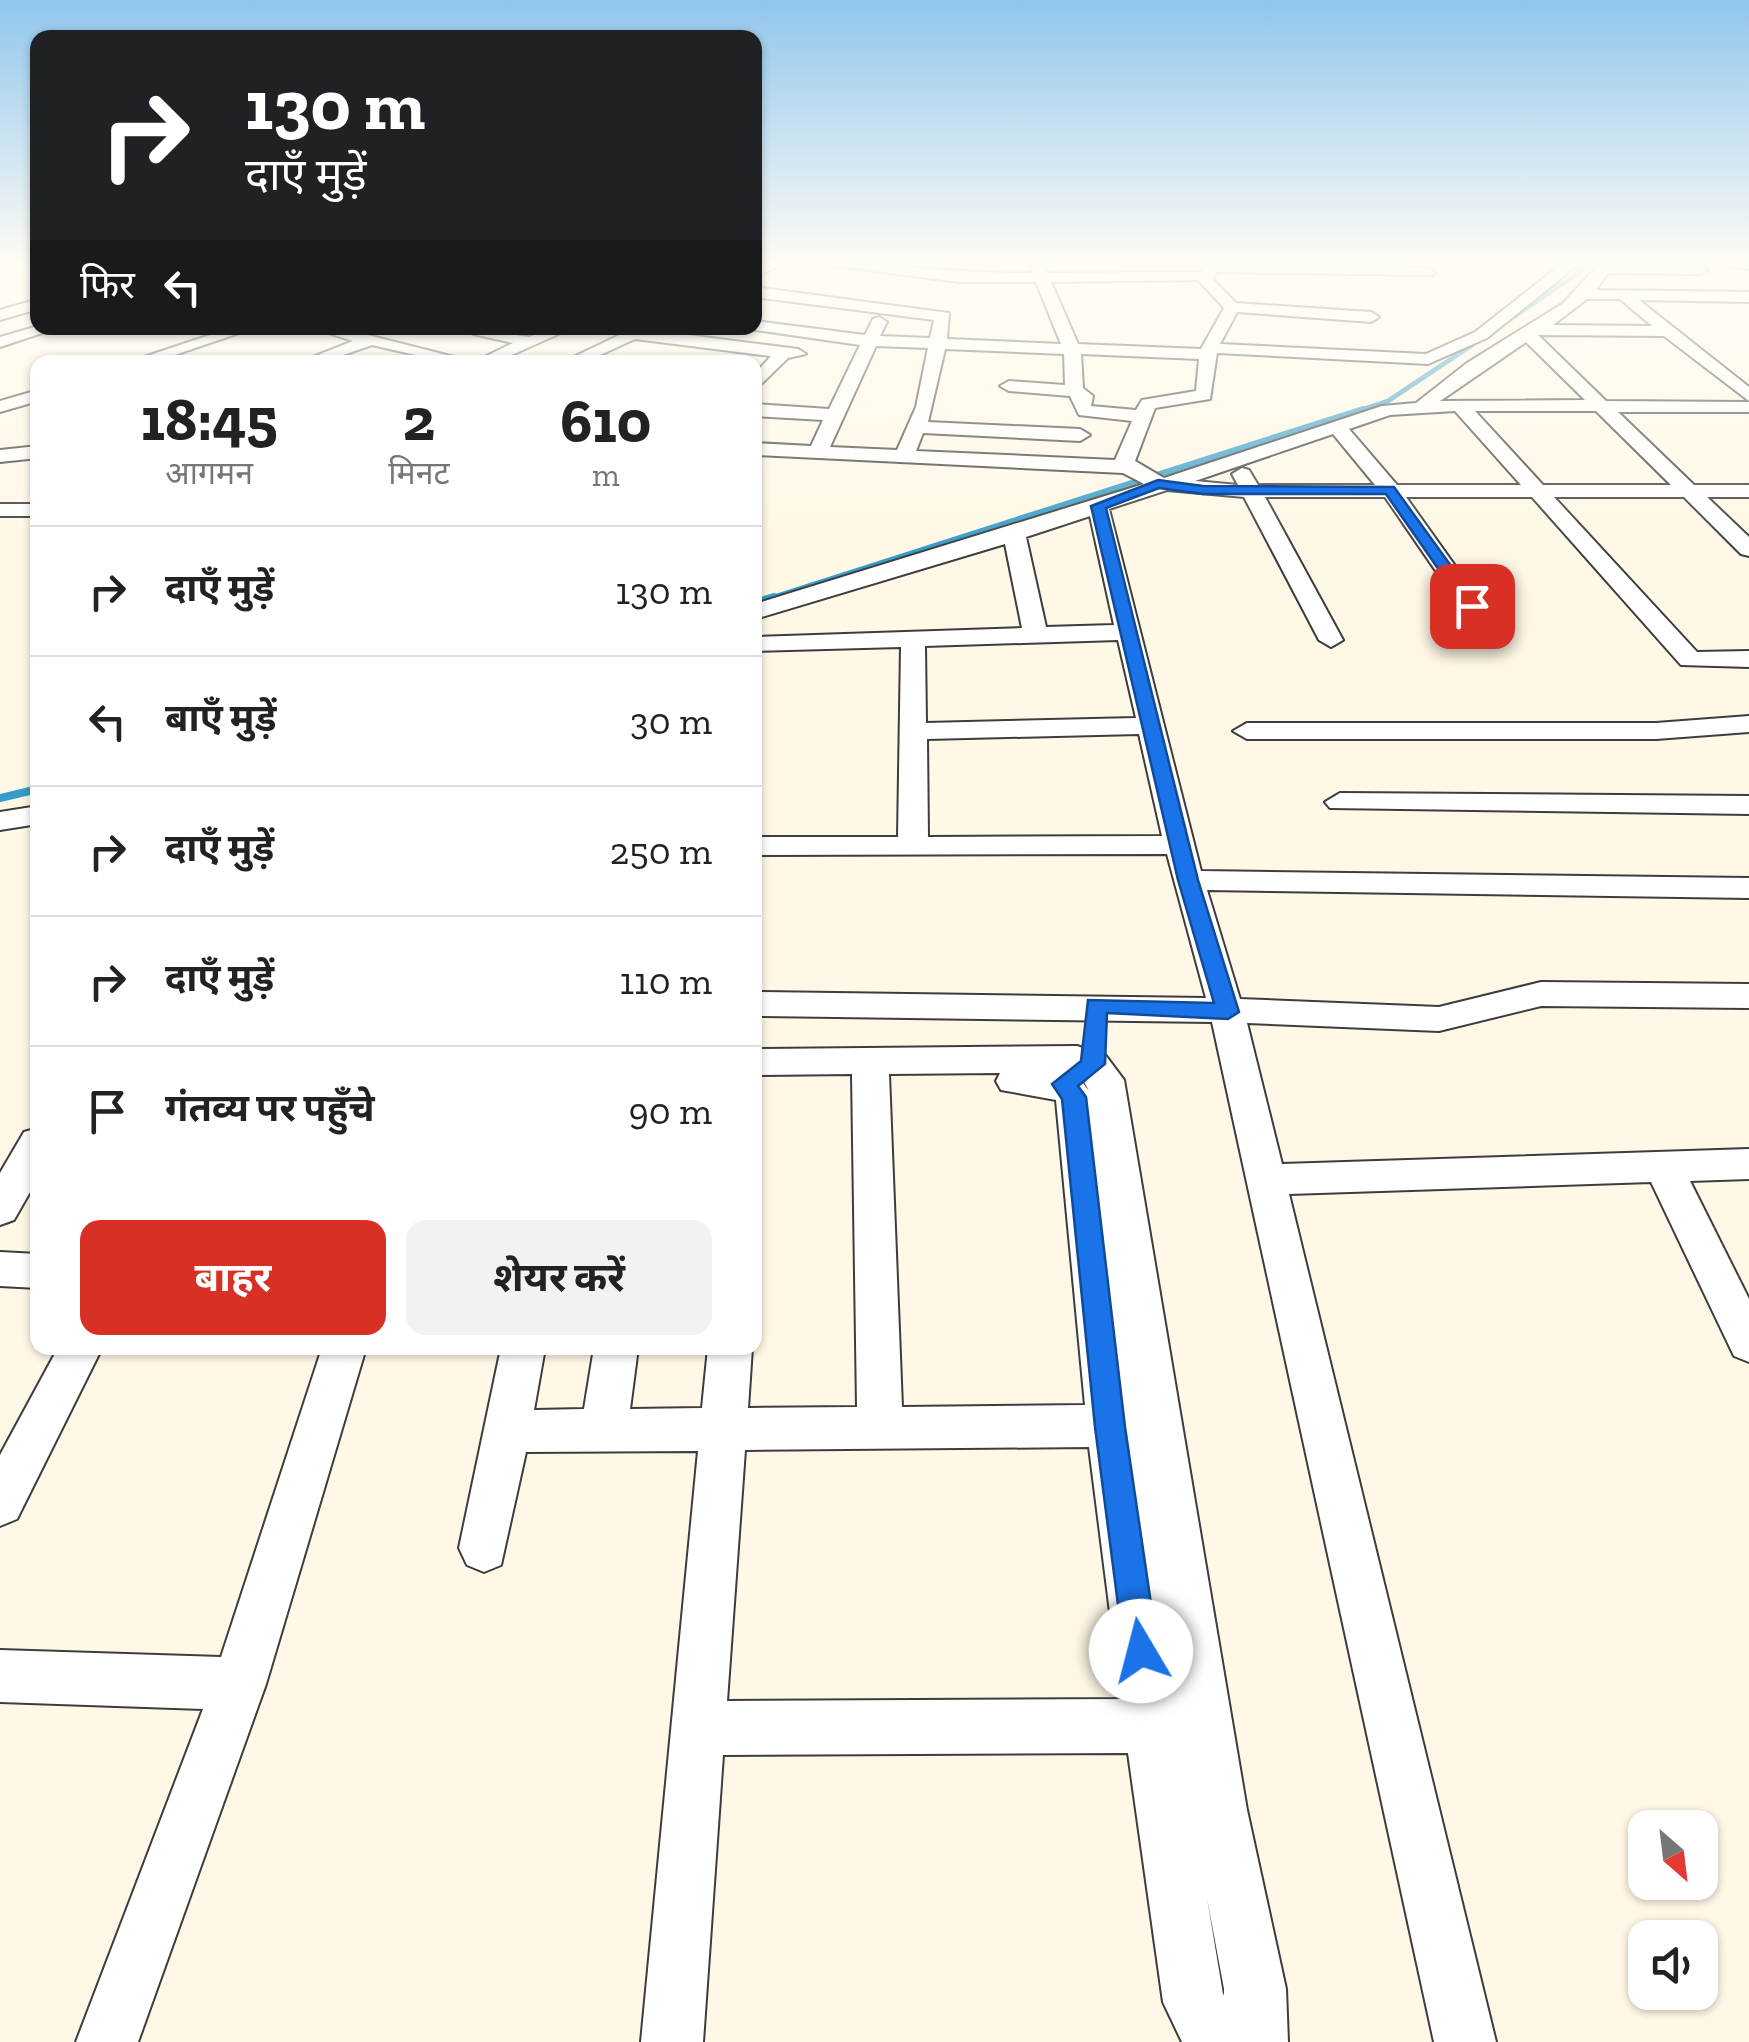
<!DOCTYPE html>
<html lang="hi">
<meta charset="utf-8">
<style>
body{margin:0;font-family:"Zilla Slab","Noto Sans Devanagari",serif;background:#f2f2f2;color:#222;height:100vh;display:flex;flex-direction:column;font-size:38px;white-space:nowrap}
*{box-sizing:border-box;margin:0}
p{font-size:32px;color:#767676}
.icon{flex:none;width:55px;height:55px;fill:none;stroke:currentColor;stroke-width:2;stroke-linecap:round;stroke-linejoin:round}
.map{position:relative;flex:1;overflow:hidden}
.details{position:absolute;left:30px;top:355px;width:732px;height:1000px;display:flex;flex-direction:column;background:#fff;border-radius:20px;box-shadow:0 2px 8px #0004}
.details>*{flex:none}
.banner{position:absolute;left:30px;top:30px;width:732px;height:305px;border-radius:20px;box-shadow:0 2px 8px #0004;background:#202124;color:#fff;overflow:hidden}
.needle{width:65px;rotate:152deg}
.controls{position:absolute;left:1628px;top:1810px;display:grid;gap:20px}
.controls a{display:grid;place-items:center;width:90px;height:90px;border-radius:20px;background:#fff;box-shadow:0 2px 8px #0004;font-size:50px}
.pin{position:absolute;display:grid;place-items:center;width:85px;height:85px;color:#fff;margin:-42px;border-radius:20px;box-shadow:0 5px 15px #0006}
.me{position:absolute;width:110px;margin:-55px;rotate:352deg;stroke-linejoin:round;filter:drop-shadow(0 0 8px #0008)}
.turn{display:flex;align-items:center;gap:35px;height:210px;padding:0 50px;font-size:45px}
.turn .icon{width:130px;height:130px;stroke-width:2.5}
.turn b{display:block;font-size:70px;line-height:85px}
.then{display:flex;align-items:center;height:95px;padding:0 50px;background:#0003;gap:20px;font-size:38px}
.eta{display:flex;justify-content:space-evenly;align-items:center;height:170px;text-align:center}
.eta b{font-size:60px;font-weight:700;line-height:70px}
.button{display:flex;gap:20px;margin-top:auto;padding:20px 50px}
.button a{flex:1;height:115px;border-radius:20px;background:#d93025;color:#fff;font-size:40px;font-weight:700;line-height:115px;text-align:center}
.button a+a{background:#f2f2f2;color:#222}
ul{padding:0;list-style:none}
li{display:flex;align-items:center;gap:30px;height:130px;padding:0 50px;border-top:2px solid #e0e0e0}
li div{flex:1}
li b{display:block;font-size:38px}
li em{font-style:normal}
.map>svg:first-child{display:block}
</style>
<div class="map">
<svg width="1749" height="2042" viewBox="0 0 1749 2042">
<rect width="100%" height="100%" fill="#fff8e7"/>
<g fill="none" stroke-linecap="round" stroke-linejoin="round">
<g stroke="#369cc9" stroke-width="5">
<path d="M 1503,324 L 1593,263"/>
<path d="M 1355,412 L 1388,401 L 1484,337"/>
</g>
<path stroke="#369cc9" stroke-width="6" d="M 766,600 L 1363,409"/>
<g stroke="#369cc9" stroke-width="8">
<path d="M 755,603 L 774,597"/>
<path d="M 0,798 L 38,789"/>
</g>
<defs>
<g id="minor">
<path d="M 766,263 L 786,263 L 755,277 L 755,268 Z"/>
<path d="M 812,263 C 886,263 959,274 1033,273 L 1029,263 L 1043,263 L 1047,273 L 1201,272 L 1209,263 L 1428,268 L 1435,272 L 1433,275 L 1216,272 L 1213,280 L 1236,303 L 1371,312 L 1379,317 L 1371,322 L 1237,312 L 1220,344 L 1426,354 L 1475,332 L 1563,263 L 1580,263 L 1487,338 L 1428,364 L 1217,353 L 1210,399 L 1155,408 L 1135,461 L 1164,478 L 1382,406 L 1416,403 L 1467,363 L 1562,304 L 1601,263 L 1700,266 L 1707,270 L 1700,274 L 1608,273 L 1596,290 L 1749,292 L 1749,302 L 1639,300 L 1749,387 L 1749,401 L 1664,336 L 1538,335 L 1606,401 L 1749,402 L 1749,412 L 1618,412 L 1694,485 L 1749,485 L 1749,497 L 1707,497 L 1749,537 L 1749,556 L 1741,554 L 1684,497 L 1554,497 L 1697,652 L 1749,651 L 1749,667 L 1681,665 L 1532,497 L 1406,497 L 1505,636 L 1493,643 L 1484,641 L 1385,497 L 1265,497 L 1343,640 L 1331,647 L 1319,640 L 1244,497 L 1167,490 L 1109,509 L 1201,871 L 1749,878 L 1749,898 L 1207,890 L 1240,999 L 1439,1007 L 1541,982 L 1749,984 L 1749,1008 L 1541,1006 L 1439,1031 L 1247,1023 L 1282,1164 L 1749,1149 L 1749,1179 L 1690,1181 L 1749,1299 L 1749,1362 L 1734,1356 L 1651,1182 L 1289,1194 L 1496,2042 L 1434,2042 L 1212,1022 L 755,1016 L 755,992 L 1206,998 L 1167,854 L 755,855 L 755,837 L 898,837 L 901,647 L 755,651 L 755,637 L 1022,628 L 1005,544 L 755,619 L 755,604 L 1144,484 L 1123,473 L 755,455 L 755,443 L 811,446 L 823,420 L 755,416 L 755,404 L 829,409 L 860,345 L 749,329 L 755,328 L 755,321 L 865,335 L 873,319 L 879,317 L 887,322 L 880,336 L 930,338 L 934,320 L 755,297 L 755,287 L 949,313 L 947,339 L 1061,344 L 1036,282 L 959,282 ZM 1198,280 L 1224,308 L 1201,349 L 1078,344 L 1051,282 ZM 1587,299 L 1620,299 L 1652,326 L 1553,325 ZM 1526,342 L 1585,400 L 1440,401 ZM 876,346 L 928,348 L 916,407 L 897,450 L 830,447 ZM 945,349 L 1064,354 L 1065,385 L 1009,381 L 1000,386 L 1009,391 L 1070,396 L 1079,415 L 1132,421 L 1115,460 L 916,451 L 923,433 L 1080,441 L 1090,435 L 1080,429 L 928,422 ZM 1081,354 L 1199,359 L 1196,391 L 1142,400 L 1136,410 L 1091,406 L 1093,396 L 1083,388 ZM 1455,411 L 1521,485 L 1397,485 L 1349,429 L 1390,415 ZM 1475,411 L 1596,411 L 1671,485 L 1543,485 ZM 1333,434 L 1375,485 L 1258,485 L 1249,470 L 1242,468 L 1232,474 L 1238,485 L 1195,481 ZM 1090,516 L 1114,625 L 1046,627 L 1026,537 ZM 1118,640 L 1136,718 L 926,723 L 925,646 ZM 1139,734 L 1162,836 L 928,837 L 927,739 Z"/>
<path d="M 1714,263 L 1749,263 L 1749,269 Z"/>
<path d="M 38,299 L 38,309 L 0,320 L 0,310 Z"/>
<path d="M 38,326 L 57,328 L 0,347 L 0,337 Z"/>
<path d="M 231,328 L 254,328 L 154,362 L 129,362 Z"/>
<path d="M 313,328 L 340,328 L 474,362 L 513,343 L 473,334 L 473,328 L 529,337 L 551,328 L 572,328 L 496,362 L 446,362 L 372,345 L 323,362 L 300,362 L 353,341 Z"/>
<path d="M 634,328 L 798,349 L 806,354 L 788,358 L 755,390 L 755,374 L 771,356 L 635,339 L 585,362 L 563,362 Z"/>
<path d="M 38,390 L 38,401 L 0,412 L 0,401 Z"/>
<path d="M 38,446 L 38,458 L 0,462 L 0,450 Z"/>
<rect x="0" y="504" width="38" height="12"/>
<path d="M 1749,716 L 1749,732 L 1656,739 L 1247,739 L 1233,731 L 1247,723 L 1656,723 Z"/>
<path d="M 1340,793 L 1749,796 L 1749,814 L 1330,808 L 1325,802 Z"/>
<path d="M 38,806 L 38,824 L 0,830 L 0,812 Z"/>
<path d="M 1077,1046 L 1106,1056 L 1124,1080 L 1247,1810 L 1286,1989 L 1288,2042 L 1182,2042 L 1163,2002 L 1128,1753 L 723,1755 L 703,2042 L 641,2042 L 698,1451 L 526,1452 L 501,1565 L 484,1572 L 467,1565 L 459,1548 L 501,1348 L 545,1348 L 534,1410 L 584,1409 L 594,1348 L 638,1348 L 630,1409 L 702,1408 L 708,1348 L 752,1348 L 748,1408 L 857,1407 L 852,1074 L 755,1075 L 755,1049 ZM 1068,1072 L 1080,1074 L 1089,1091 L 1077,1075 ZM 1000,1073 L 996,1081 L 1001,1090 L 1056,1100 L 1085,1405 L 902,1407 L 889,1074 ZM 1089,1447 L 1121,1699 L 727,1701 L 745,1450 ZM 1207,1898 L 1224,1989 L 1224,1995 L 1223,1994 Z"/>
<path d="M 38,1128 L 38,1178 L 14,1220 L 0,1225 L 0,1173 L 24,1132 Z"/>
<path d="M 0,1252 L 38,1254 L 38,1288 L 0,1286 Z"/>
<path d="M 58,1348 L 102,1348 L 17,1519 L 0,1526 L 0,1455 Z"/>
<path d="M 322,1348 L 366,1348 L 266,1684 L 138,2042 L 76,2042 L 203,1709 L 0,1702 L 0,1650 L 221,1657 Z"/>
</g>
</defs>
<use href="#minor" stroke="#3d3d3d" stroke-width="4"/>
<use href="#minor" fill="#fff" fill-rule="evenodd"/>
</g>
<linearGradient id="sky" x2="0" y2="1"><stop stop-color="#90c6ed"/><stop offset="0.48" stop-color="#fffcf4"/><stop offset="1" stop-color="#fffcf4" stop-opacity="0"/></linearGradient>
<rect width="1749" height="549" fill="url(#sky)"/>
<path fill="#1a73e8" stroke="#114b97" stroke-width="2.5" d="M 1158,480 L 1203,486 L 1394,487 L 1480,606 L 1467,610 L 1386,494 L 1203,494 L 1159,488 L 1106,508 L 1198,880 L 1239,1012 L 1228,1019 L 1107,1013 L 1105,1064 L 1078,1086 L 1086,1097 L 1125,1427 L 1158,1651 L 1153,1663 L 1141,1668 L 1129,1663 L 1124,1651 L 1095,1427 L 1062,1099 L 1052,1084 L 1081,1061 L 1088,1000 L 1214,1003 L 1178,880 L 1091,506 Z"/>
</svg>
<div class="controls">
<a><svg class="needle" viewBox="-14 -14 28 28"><path d="M0-13l5 13h-10z" fill="#e53935"/><path d="M0 13l5-13h-10z" fill="#767676"/></svg></a>
<a><svg class="icon" aria-label="sound" viewBox="0 0 24 24"><path d="M4 9h4l5-4v14l-5-4H4zM17 9q2 3 0 6"/></svg></a>
</div>
<div class="pin" style="left:1472px;top:606px;background:#d93025"><svg class="icon" aria-label="arrive" viewBox="0 0 24 24"><path d="M6 21V4h12l-3 4 3 4H6"/></svg></div>
<svg class="me" style="left:1141px;top:1651px" viewBox="-20 -20 40 40"><circle r="19" fill="#fff"/><path d="M0-13L10 11 0 6-10 11z" fill="#1a73e8"/></svg>
<div class="banner">
<div class="turn"><svg class="icon" aria-label="right" viewBox="0 0 24 24"><path d="M7 20v-9h11M14 6l5 5-5 5"/></svg><div><b>130 m</b>दाएँ मुड़ें</div></div>
<div class="then">फिर<svg class="icon" aria-label="left" viewBox="0 0 24 24"><path d="M17 20v-9H6M10 6l-5 5 5 5"/></svg></div>
</div>
<section class="details">
<div class="eta">
<div><b>18:45</b><p>आगमन</p></div>
<div><b>2</b><p>मिनट</p></div>
<div><b>610</b><p>m</p></div>
</div>
<ul>
<li><svg class="icon" aria-label="right" viewBox="0 0 24 24"><path d="M7 20v-9h11M14 6l5 5-5 5"/></svg><div><b>दाएँ मुड़ें</b></div><em>130 m</em></li>
<li><svg class="icon" aria-label="left" viewBox="0 0 24 24"><path d="M17 20v-9H6M10 6l-5 5 5 5"/></svg><div><b>बाएँ मुड़ें</b></div><em>30 m</em></li>
<li><svg class="icon" aria-label="right" viewBox="0 0 24 24"><path d="M7 20v-9h11M14 6l5 5-5 5"/></svg><div><b>दाएँ मुड़ें</b></div><em>250 m</em></li>
<li><svg class="icon" aria-label="right" viewBox="0 0 24 24"><path d="M7 20v-9h11M14 6l5 5-5 5"/></svg><div><b>दाएँ मुड़ें</b></div><em>110 m</em></li>
<li><svg class="icon" aria-label="arrive" viewBox="0 0 24 24"><path d="M6 21V4h12l-3 4 3 4H6"/></svg><div><b>गंतव्य पर पहुँचे</b></div><em>90 m</em></li>
</ul>
<div class="button"><a>बाहर</a><a>शेयर करें</a></div>
</section>
</div>
